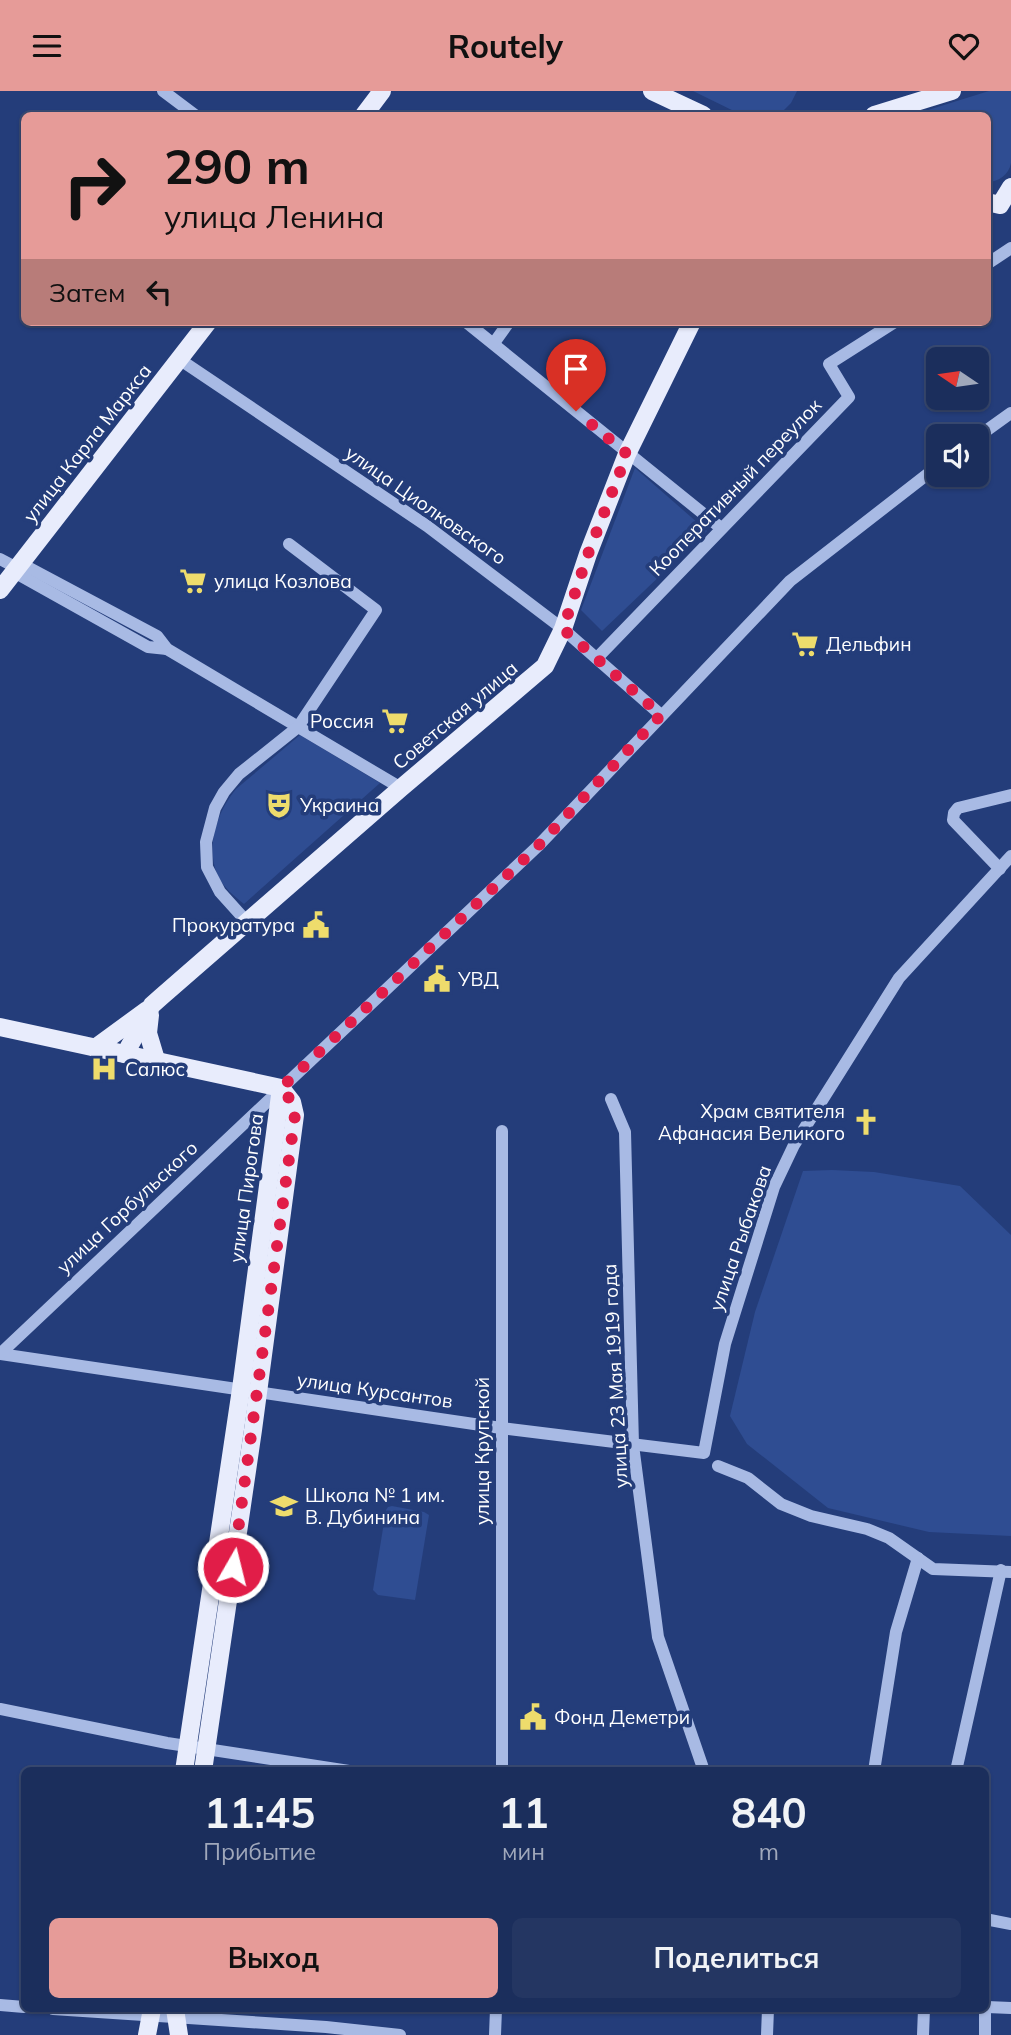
<!DOCTYPE html>
<html lang="ru">
<meta charset="utf-8">
<style>
body{margin:0;font-family:Mulish,sans-serif;background:#243662;color:#f1f3f6;height:100vh;display:flex;flex-direction:column;font-size:26px;white-space:nowrap}
*{box-sizing:border-box;margin:0}
p{font-size:23px;color:#a0a8bb}
.icon{flex:none;width:38px;height:38px;fill:none;stroke:currentColor;stroke-width:2;stroke-linecap:round;stroke-linejoin:round}
.map{position:relative;flex:1;overflow:hidden}
.details{position:absolute;left:21px;top:1676px;width:968px;height:245px;display:flex;flex-direction:column;background:#1b2e5c;border-radius:10px;box-shadow:0 2px 5px #0004,0 0 0 2px #394a72}
.details>*{flex:none}
.guide{position:absolute;left:21px;top:21px;width:970px;height:214px;border-radius:10px;box-shadow:0 2px 5px #0004,0 0 0 2px #394a72;background:#e69b98;color:#111;overflow:hidden}
.needle{width:46px;rotate:283deg}
.tools{position:absolute;left:926px;top:256px;display:grid;gap:14px}
.tools a{display:grid;place-items:center;width:63px;height:63px;border-radius:10px;background:#1b2e5c;box-shadow:0 2px 5px #0004,0 0 0 2px #394a72;font-size:35px}
.pin{position:absolute;display:grid;place-items:center;width:60px;height:60px;color:#fff;margin:-72px -30px;border-radius:50% 50% 50% 0;rotate:-45deg;box-shadow:0 0 7px #0007}
.pin .icon{rotate:45deg}
.me{position:absolute;width:77px;margin:-38px;rotate:8deg;stroke-linejoin:round;filter:drop-shadow(0 0 5px #0008)}
.turn{display:flex;align-items:center;gap:24px;height:147px;padding:0 28px;font-size:32px}
.turn .icon{width:91px;height:91px;stroke-width:2.5}
.turn b{display:block;font-size:49px;line-height:60px}
.then{display:flex;align-items:center;height:66px;padding:0 28px;background:#0003;gap:14px;font-size:26px}
.eta{display:flex;justify-content:space-evenly;align-items:center;height:119px;text-align:center}
.eta b{font-size:42px;font-weight:700;line-height:49px}
.button{display:flex;gap:14px;margin-top:auto;padding:14px 28px}
.button a{flex:1;height:80px;border-radius:10px;background:#e69b98;color:#111;font-size:28px;font-weight:700;line-height:80px;text-align:center}
.button a+a{background:#243662;color:#f1f3f6}
header{display:flex;justify-content:space-between;align-items:center;height:91px;padding:0 28px;background:#e69b98;color:#111;font-size:32px;font-weight:700}
.map>svg:first-child{display:block}
</style>
<header><svg class="icon" aria-label="menu" viewBox="0 0 24 24"><path d="M4 6h16M4 12h16M4 18h16"/></svg>Routely<svg class="icon" aria-label="heart" viewBox="0 0 24 24"><path d="M12 20l-8-8c-3-5 5-10 8-4 3-6 11-1 8 4z"/></svg></header>
<div class="map">
<svg width="1011" height="1944" viewBox="0 0 1011 1944">
<rect width="100%" height="100%" fill="#243d7a"/>
<g fill="#2f4d92">
<path d="M 693,0 L 797,0 L 791,12 L 779,24 L 742,24 Z"/>
<path d="M 989,0 L 1011,0 C 1011,19 1011,55 1011,72 C 1009,84 998,91 987,91 L 987,24 L 912,24 Z"/>
<path d="M 635,377 L 707,440 L 602,540 L 581,519 Z"/>
<path d="M 300,644 L 380,692 L 244,813 C 234,805 223,796 218,785 C 205,756 217,721 236,698 Z"/>
<path d="M 832,1079 L 874,1081 L 960,1095 L 1011,1144 L 1011,1445 L 929,1441 L 828,1417 L 747,1353 L 730,1325 L 755,1221 L 803,1080 Z"/>
<path d="M 392,1415 L 424,1421 L 429,1424 L 415,1509 L 378,1504 L 373,1499 L 386,1419 L 388,1416 Z"/>
</g>
<g fill="none" stroke-linecap="round" stroke-linejoin="round">
<g stroke="#a8bae4" stroke-width="12">
<path d="M 163,0 L 195,24"/>
<path d="M 987,173 L 1011,157"/>
<path d="M 466,231 L 721,437"/>
<path d="M 494,252 L 509,231"/>
<path d="M 179,268 L 427,435 L 563,538 L 661,624"/>
<path d="M 976,347 L 1011,322"/>
<path d="M 0,468 L 17,477"/>
<path d="M 20,472 L 157,545 L 167,558 L 401,697"/>
<path d="M 14,481 L 148,556 L 167,558"/>
<path d="M 597,567 L 849,306 L 829,273 L 895,231"/>
<path d="M 1000,778 L 953,729 L 954,722 L 958,717 L 1011,704"/>
<path d="M 247,831 L 220,801 L 207,776 L 206,751 L 215,717 L 224,701 L 239,683 L 298,636 L 376,519 L 289,453"/>
<path d="M 611,1008 L 625,1041 L 633,1354 L 658,1546 L 704,1680"/>
<path d="M 0,1263 L 501,1337 L 704,1362 L 725,1253 L 774,1096 L 794,1054 L 899,887 L 1011,765"/>
<path d="M 0,1263 L 538,755 L 790,490 L 938,375"/>
<path d="M 718,1375 L 748,1387 L 781,1413 L 811,1425 L 867,1438 L 889,1447 L 933,1478 L 1011,1481"/>
<path d="M 0,1618 L 167,1652 L 349,1680"/>
<path d="M 502,1680 L 502,1040"/>
<path d="M 874,1680 L 896,1541 L 918,1467"/>
<path d="M 956,1680 L 1001,1479"/>
<path d="M 985,1828 L 1011,1833"/>
<path d="M 985,1899 L 985,1944"/>
<path d="M 0,1914 L 24,1916"/>
<path d="M 987,1916 L 1011,1917"/>
<path d="M 53,1918 L 326,1936 L 400,1944"/>
<path d="M 495,1944 L 496,1918"/>
<path d="M 767,1944 L 768,1918"/>
<path d="M 923,1944 L 924,1918"/>
</g>
<g stroke="#e8ecfc" stroke-width="18">
<path d="M 652,0 L 703,24"/>
<path d="M 364,24 L 382,0"/>
<path d="M 874,24 L 952,0"/>
<path d="M 987,111 L 1000,114 L 1011,96"/>
<path d="M 0,499 L 208,231"/>
<path d="M 150,924 L 148,942 L 157,972"/>
<path d="M 0,936 L 281,997"/>
<path d="M 95,957 L 147,919"/>
<path d="M 125,963 L 152,914 L 161,906 L 401,697 L 545,575 L 563,538 L 588,463 L 627,363 L 692,231"/>
<path d="M 184,1680 L 241,1298 L 281,997"/>
<path d="M 203,1680 L 253,1339 L 295,1024 L 292,1011 L 281,997"/>
<path d="M 175,1918 L 179,1944"/>
<path d="M 147,1944 L 152,1918"/>
</g>
</g>
<g fill="none" stroke-linecap="round" stroke-linejoin="round">
<path stroke="#e11d48" stroke-width="12" stroke-dasharray="0 21.6" d="M 233,1476 L 295,1024 L 292,1011 L 281,997 L 538,755 L 661,624 L 563,538 L 588,463 L 627,363 L 576,320"/>
</g>
<defs>
<symbol id="supermarket-bare" viewBox="-9 -9 18 18"><path d="M-6-5.5h2.5l.6 2H6L4.5 2H-2.5L-4.4-4H-6ZM-1.5 3.2a1.3 1.3 0 1 0 .1 0ZM3 3.2a1.3 1.3 0 1 0 .1 0Z" fill="#eedc6c" stroke="#243d7a" stroke-width="2.5" paint-order="stroke"/></symbol>
<symbol id="theatre-bare" viewBox="-9 -9 18 18"><path d="M-5-5.5Q0-4 5-5.5V0Q5 5 0 6Q-5 5-5 0ZM-3.3-2.5H-1v1.5H-3.3ZM1-2.5H3.3v1.5H1ZM-2.8 1Q0 5.5 2.8 1Z" fill="#eedc6c" stroke="#243d7a" stroke-width="2.5" paint-order="stroke"/></symbol>
<symbol id="civic-bare" viewBox="-9 -9 18 18"><path d="M-.6-6.5H3V-4.5H.6V-3L4-1V1h2V6H-6V1h2V-1L-.6-3ZM-1.2 2.5V6h2.4V2.5Z" fill="#eedc6c" stroke="#243d7a" stroke-width="2.5" paint-order="stroke"/></symbol>
<symbol id="hospital-bare" viewBox="-9 -9 18 18"><path d="M-5-5h3v3.5h4V-5h3V5h-3V1.5h-4V5h-3Z" fill="#eedc6c" stroke="#243d7a" stroke-width="2.5" paint-order="stroke"/></symbol>
<symbol id="church-bare" viewBox="-9 -9 18 18"><path d="M-1.2-6h2.4v3.5h3.3v2.4h-3.3V6h-2.4V-.1h-3.3v-2.4h3.3Z" fill="#eedc6c" stroke="#243d7a" stroke-width="2.5" paint-order="stroke"/></symbol>
<symbol id="school-bare" viewBox="-9 -9 18 18"><path d="M0-5L7-2L0 1L-7-2ZM-4 1L0 2.5L4 1V4Q0 6-4 4Z" fill="#eedc6c" stroke="#243d7a" stroke-width="2.5" paint-order="stroke"/></symbol>
</defs>
<g fill-rule="evenodd">
<use href="#supermarket-bare" x="174" y="471" width="38" height="38"/>
<use href="#supermarket-bare" x="786" y="534" width="38" height="38"/>
<use href="#supermarket-bare" x="376" y="611" width="38" height="38"/>
<use href="#theatre-bare" x="260" y="695" width="38" height="38"/>
<use href="#civic-bare" x="297" y="815" width="38" height="38"/>
<use href="#civic-bare" x="418" y="869" width="38" height="38"/>
<use href="#hospital-bare" x="85" y="959" width="38" height="38"/>
<use href="#church-bare" x="847" y="1012" width="38" height="38"/>
<use href="#school-bare" x="265" y="1396" width="38" height="38"/>
<use href="#civic-bare" x="514" y="1607" width="38" height="38"/>
</g>
<g text-anchor="middle" stroke-width="7" stroke-linejoin="round" paint-order="stroke">
<g font-size="19" fill="#fff" stroke="#243d7a">
<text transform="translate(87 352) rotate(-52)" y="7">улица Карла Маркса</text>
<text transform="translate(735 396) rotate(-46)" y="7">Кооперативный переулок</text>
<text transform="translate(426 414) rotate(35)" y="7">улица Циолковского</text>
<text transform="translate(455 624) rotate(-40)" y="7">Советская улица</text>
<text transform="translate(246 1097) rotate(-82)" y="7">улица Пирогова</text>
<text transform="translate(127 1116) rotate(-43)" y="7">улица Горбульского</text>
<text transform="translate(740 1147) rotate(-71)" y="7">улица Рыбакова</text>
<text transform="translate(615 1285) rotate(-93)" y="7">улица 23 Мая 1919 года</text>
<text transform="translate(375 1299) rotate(8)" y="7">улица Курсантов</text>
<text transform="translate(482 1360) rotate(-90)" y="7">улица Крупской</text>
</g>
<g font-size="19" fill="#fff" stroke="#243d7a" text-anchor="start">
<text x="214" y="497">улица Козлова</text>
<text x="826" y="560">Дельфин</text>
<text x="374" y="637" text-anchor="end">Россия</text>
<text x="300" y="721">Украина</text>
<text x="295" y="841" text-anchor="end">Прокуратура</text>
<text x="458" y="895">УВД</text>
<text x="125" y="985">Салюс</text>
<text x="845" y="1027" text-anchor="end">Храм святителя<tspan x="845" dy="22">Афанасия Великого</tspan></text>
<text x="305" y="1411">Школа № 1 им.<tspan x="305" dy="22">В. Дубинина</tspan></text>
<text x="554" y="1633">Фонд Деметри</text>
</g>
</g>
</svg>
<div class="tools">
<a><svg class="needle" viewBox="-14 -14 28 28"><path d="M0-13l5 13h-10z" fill="#e53935"/><path d="M0 13l5-13h-10z" fill="#a0a8bb"/></svg></a>
<a><svg class="icon" aria-label="sound" viewBox="0 0 24 24"><path d="M4 9h4l5-4v14l-5-4H4zM17 9q2 3 0 6"/></svg></a>
</div>
<div class="pin" style="left:576px;top:320px;background:#d93025"><svg class="icon" aria-label="arrive" viewBox="0 0 24 24"><path d="M6 21V4h12l-3 4 3 4H6"/></svg></div>
<svg class="me" style="left:233px;top:1476px" viewBox="-20 -20 40 40"><circle r="17" fill="#e11d48" stroke="#fff" stroke-width="3"/><path d="M0-11L8 9 0 5-8 9z" fill="#fff"/></svg>
<div class="guide">
<div class="turn"><svg class="icon" aria-label="right" viewBox="0 0 24 24"><path d="M7 20v-9h11M14 6l5 5-5 5"/></svg><div><b>290 m</b>улица Ленина</div></div>
<div class="then">Затем<svg class="icon" aria-label="left" viewBox="0 0 24 24"><path d="M17 20v-9H6M10 6l-5 5 5 5"/></svg></div>
</div>
<section class="details">
<div class="eta">
<div><b>11:45</b><p>Прибытие</p></div>
<div><b>11</b><p>мин</p></div>
<div><b>840</b><p>m</p></div>
</div>
<div class="button"><a>Выход</a><a>Поделиться</a></div>
</section>
</div>
